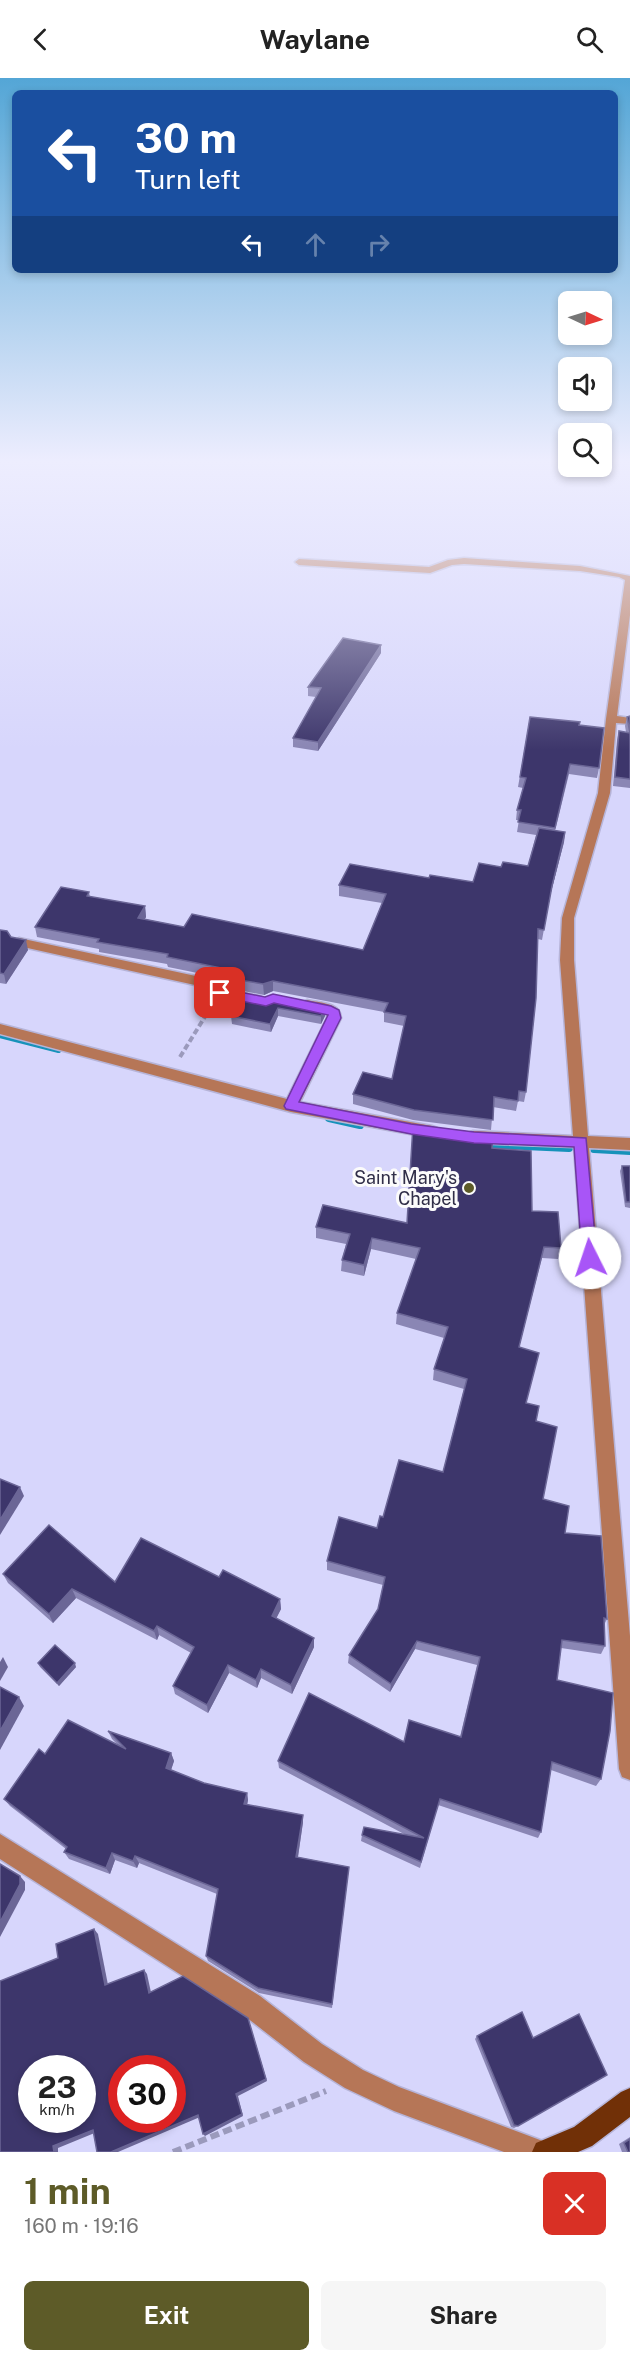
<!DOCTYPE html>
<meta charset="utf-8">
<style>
body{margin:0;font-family:"Public Sans",sans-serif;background:#f6f6f6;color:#222;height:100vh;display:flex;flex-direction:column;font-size:22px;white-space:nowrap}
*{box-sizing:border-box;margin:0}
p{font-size:20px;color:#767676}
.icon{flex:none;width:33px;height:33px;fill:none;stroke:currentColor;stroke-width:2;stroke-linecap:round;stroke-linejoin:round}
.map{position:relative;height:2074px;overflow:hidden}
.drawer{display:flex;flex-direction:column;background:#fff;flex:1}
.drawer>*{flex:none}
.banner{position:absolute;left:12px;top:12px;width:606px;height:183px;border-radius:9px;box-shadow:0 3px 9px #0003;background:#1a4fa0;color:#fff;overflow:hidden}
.needle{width:39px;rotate:94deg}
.fabs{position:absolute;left:558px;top:213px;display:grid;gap:12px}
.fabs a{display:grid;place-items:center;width:54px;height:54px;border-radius:9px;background:#fff;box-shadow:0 3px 9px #0003;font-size:30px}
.speed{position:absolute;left:18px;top:1977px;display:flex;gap:12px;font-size:30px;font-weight:700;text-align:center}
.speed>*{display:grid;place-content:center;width:78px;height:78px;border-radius:50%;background:#fff;box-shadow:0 3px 9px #0003;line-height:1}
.speed small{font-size:15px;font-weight:400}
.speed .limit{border:9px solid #d22;background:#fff;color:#111}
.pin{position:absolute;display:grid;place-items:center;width:51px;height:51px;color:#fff;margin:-26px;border-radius:12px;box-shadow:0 3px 9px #0006}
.me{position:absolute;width:66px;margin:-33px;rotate:356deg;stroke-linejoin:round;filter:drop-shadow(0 0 4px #0008)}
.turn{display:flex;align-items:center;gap:21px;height:126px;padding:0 24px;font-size:27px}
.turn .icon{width:78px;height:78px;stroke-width:2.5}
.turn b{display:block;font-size:42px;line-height:51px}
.lanes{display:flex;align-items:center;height:57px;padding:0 24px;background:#0003;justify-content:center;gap:30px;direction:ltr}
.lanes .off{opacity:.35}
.round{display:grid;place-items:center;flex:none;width:63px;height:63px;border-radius:9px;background:#f6f6f6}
.overview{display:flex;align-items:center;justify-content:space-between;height:102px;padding:0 24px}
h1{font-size:36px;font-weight:700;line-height:45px;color:#5d5b28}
.cta{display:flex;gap:12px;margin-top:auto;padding:12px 24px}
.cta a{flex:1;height:69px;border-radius:9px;background:#5d5b28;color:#fff;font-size:24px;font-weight:700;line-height:69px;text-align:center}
.cta a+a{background:#f6f6f6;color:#222}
header{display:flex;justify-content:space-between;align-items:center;height:78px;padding:0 24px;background:#fff;font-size:27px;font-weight:700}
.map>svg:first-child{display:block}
</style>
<header><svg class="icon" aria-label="back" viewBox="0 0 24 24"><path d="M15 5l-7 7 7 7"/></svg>Waylane<svg class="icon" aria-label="search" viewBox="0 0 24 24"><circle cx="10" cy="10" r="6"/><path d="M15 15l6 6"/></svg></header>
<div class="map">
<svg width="630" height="2074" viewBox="0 0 630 2074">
<rect width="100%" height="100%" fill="#d7d6fc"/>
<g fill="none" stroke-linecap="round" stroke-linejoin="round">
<g stroke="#1692ba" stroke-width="8">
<path d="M 0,956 L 58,971"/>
<path d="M 329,1040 L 360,1047"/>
<path d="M 483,1066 L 569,1070"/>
<path d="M 594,1071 L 630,1073"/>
</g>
<defs>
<g id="minor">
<path d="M 464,480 L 580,488 L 630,498 L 630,537 L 617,638 L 630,640 L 630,646 L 616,645 L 610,715 L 574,840 L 574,882 L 588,1058 L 630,1060 L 630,1072 L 589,1070 L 630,1558 L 630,1702 L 622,1699 L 619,1691 L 574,1069 L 473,1065 L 468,1063 L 465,1059 L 468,1055 L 473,1053 L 573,1058 L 560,882 L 562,840 L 598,715 L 606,641 L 625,502 L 619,499 L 580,493 L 464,486 L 452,487 L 430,495 L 299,487 L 295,484 L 299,481 L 429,489 L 448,482 Z"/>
<path d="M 19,860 L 219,903 L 224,905 L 226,912 L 260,918 L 267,923 L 260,928 L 220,920 L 215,918 L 213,911 L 14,867 L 12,864 Z"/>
<path d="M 307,922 C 319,925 340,924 341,940 L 300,1024 L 432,1048 L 437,1050 L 440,1054 L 437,1058 L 432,1060 L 291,1034 L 0,956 L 0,946 L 287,1021 L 327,940 L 327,936 L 302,930 L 300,927 Z"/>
<path d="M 0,1756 L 260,1918 L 322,1966 L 363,1992 L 399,2009 L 548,2065 L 552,2074 L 504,2074 L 394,2033 L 345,2010 L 304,1984 L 242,1936 L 0,1781 Z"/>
</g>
<path id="major" d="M 630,2010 L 630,2039 L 592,2068 L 578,2074 L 532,2074 L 536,2065 L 574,2049 L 621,2014 Z"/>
</defs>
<use href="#minor" stroke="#b6b4d8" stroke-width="3"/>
<use href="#major" stroke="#b6b4d8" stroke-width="3"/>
<path stroke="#9b9abc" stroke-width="4" stroke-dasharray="6 3" stroke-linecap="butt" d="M 180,979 L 211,929"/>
<path stroke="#9b9abc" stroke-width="6" stroke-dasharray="9 4.5" stroke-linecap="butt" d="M 173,2074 L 326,2013"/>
<use href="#minor" fill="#b67657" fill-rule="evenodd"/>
<use href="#major" fill="#713007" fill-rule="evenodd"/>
</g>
<g fill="#8a86b4">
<path d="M 381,575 L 318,673 L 293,669 L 293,660 L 316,619 L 308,618 L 308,609 Z"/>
<path d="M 630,638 L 630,710 L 613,708 L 617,662 L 619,653 L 626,654 L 625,648 L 627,639 Z"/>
<path d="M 530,639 L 579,647 L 599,690 L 597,700 L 569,696 L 555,753 L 565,754 L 564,764 L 550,818 L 542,862 L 538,861 L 526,1014 L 524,1024 L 518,1023 L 516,1033 L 493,1029 L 491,1052 L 413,1042 L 353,1026 L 353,1016 L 392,1001 L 404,948 L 384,944 L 384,934 L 273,913 L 264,917 L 228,910 L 227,901 L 168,889 L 167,886 L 99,874 L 99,871 L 37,859 L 35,849 L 89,814 L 90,819 L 145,828 L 146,839 L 145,841 L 184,849 L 363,872 L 382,825 L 339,818 L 339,807 L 429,800 L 473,804 L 501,789 L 528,788 L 536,757 L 517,754 L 519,742 L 516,742 L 517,732 L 523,710 L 518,709 Z"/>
<path d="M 0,852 L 11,859 L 28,872 L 6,906 L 0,905 Z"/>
<path d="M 265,923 L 325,930 L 325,938 L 321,946 L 278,938 L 271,954 L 232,946 L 231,938 Z"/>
<path d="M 492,1070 L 532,1133 L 561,1170 L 558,1181 L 542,1180 L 519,1269 L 526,1325 L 536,1343 L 543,1421 L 565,1455 L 607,1541 L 605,1545 L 605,1568 L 601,1576 L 561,1570 L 557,1602 L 601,1701 L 596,1708 L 551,1692 L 541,1754 L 538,1760 L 438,1727 L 420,1790 L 361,1763 L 362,1757 L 404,1756 L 279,1690 L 278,1683 L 404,1664 L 460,1659 L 477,1587 L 415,1571 L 390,1614 L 348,1585 L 349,1577 L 378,1531 L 383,1507 L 327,1492 L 327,1483 L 377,1450 L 383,1439 L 443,1394 L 464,1311 L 433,1302 L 434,1291 L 444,1260 L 396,1246 L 397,1235 L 416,1181 L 371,1171 L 364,1198 L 341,1193 L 342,1182 L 346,1166 L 316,1160 L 316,1149 L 406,1145 Z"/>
<path d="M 622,1088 L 630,1088 L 630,1130 L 625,1129 L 620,1093 Z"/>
<path d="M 3,1496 L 115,1504 L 219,1499 L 280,1521 L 281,1531 L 276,1540 L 314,1560 L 314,1569 L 292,1616 L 261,1600 L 257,1610 L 229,1595 L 208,1635 L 175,1616 L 173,1608 L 191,1575 L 159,1557 L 157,1562 L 76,1520 L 53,1545 L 8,1505 Z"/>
<path d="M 38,1585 L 76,1589 L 59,1608 L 40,1589 Z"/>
<path d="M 108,1653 L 171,1675 L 174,1683 L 171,1692 L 204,1705 L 247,1715 L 248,1722 L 247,1726 L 303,1744 L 298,1779 L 349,1789 L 332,1930 L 259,1915 L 208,1883 L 206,1878 L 217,1816 L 139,1785 L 137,1790 L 115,1782 L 110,1796 L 69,1781 L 64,1774 L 66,1771 L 10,1728 L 4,1721 L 45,1676 L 117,1666 L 112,1661 Z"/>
<path d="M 477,1958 L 518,2048 L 514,2050 L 511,2049 L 475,1961 Z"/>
<path d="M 630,2059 L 630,2074 L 622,2074 L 619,2066 Z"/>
</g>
<g fill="#6b6696">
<path d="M 381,567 L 381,575 L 318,673 L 318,664 Z"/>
<path d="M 565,754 L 564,764 L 550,818 L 552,808 Z"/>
<path d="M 145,828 L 146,839 L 139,850 L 138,840 Z"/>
<path d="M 26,862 L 28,872 L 6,906 L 4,896 Z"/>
<path d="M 273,903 L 273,913 L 264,917 L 263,906 Z"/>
<path d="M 278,930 L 278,938 L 271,954 L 270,946 Z"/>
<path d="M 325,930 L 325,938 L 321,946 L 321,938 Z"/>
<path d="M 372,1160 L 371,1171 L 364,1198 L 364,1187 Z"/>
<path d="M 20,1409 L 24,1418 L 0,1457 L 0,1442 Z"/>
<path d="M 72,1511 L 76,1520 L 53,1545 L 49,1536 Z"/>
<path d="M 280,1521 L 281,1531 L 273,1547 L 272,1538 Z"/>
<path d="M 157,1548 L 159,1557 L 157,1562 L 154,1553 Z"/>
<path d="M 314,1560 L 314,1569 L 292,1616 L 291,1607 Z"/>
<path d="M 417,1563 L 415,1571 L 390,1614 L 391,1606 Z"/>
<path d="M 3,1579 L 8,1589 L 0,1603 L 0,1584 Z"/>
<path d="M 75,1585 L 76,1589 L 59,1608 L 57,1605 Z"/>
<path d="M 228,1587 L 229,1595 L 208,1635 L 207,1627 Z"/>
<path d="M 261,1591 L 261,1600 L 257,1610 L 256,1602 Z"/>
<path d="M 19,1619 L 24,1628 L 0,1672 L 0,1653 Z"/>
<path d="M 171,1675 L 174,1683 L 169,1698 L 166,1690 Z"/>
<path d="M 247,1715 L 248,1722 L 246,1733 L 244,1726 Z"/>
<path d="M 303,1737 L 303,1744 L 297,1785 L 296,1779 Z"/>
<path d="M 112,1775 L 115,1782 L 110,1796 L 106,1790 Z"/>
<path d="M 135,1778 L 139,1785 L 137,1790 L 133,1783 Z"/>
<path d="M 20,1798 L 25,1804 L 25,1812 L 0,1859 L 0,1844 Z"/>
<path d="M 94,1851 L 98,1856 L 109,1912 L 105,1907 Z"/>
<path d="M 144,1892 L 147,1896 L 152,1919 L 149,1915 Z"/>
<path d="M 248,1940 L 267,2003 L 238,2018 L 243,2038 L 205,2058 L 203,2056 L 236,2016 Z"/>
<path d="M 198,2037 L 200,2039 L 118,2074 L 111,2074 Z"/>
<path d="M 93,2052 L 97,2054 L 58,2070 L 58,2074 L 54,2074 L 53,2068 Z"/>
</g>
<g fill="#3d366b" stroke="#6b6696" stroke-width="1.5" fill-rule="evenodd">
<path d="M 343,560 L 381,567 L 318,664 L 293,660 L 321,610 L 308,609 Z"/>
<path d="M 630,638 L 630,701 L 615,699 L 619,653 L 630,655 L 627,639 Z"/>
<path d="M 530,639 L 580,644 L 579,647 L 604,650 L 599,690 L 570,686 L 555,750 L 518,744 L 521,732 L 517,732 L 526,700 L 520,699 Z"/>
<path d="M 539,750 L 565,754 L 552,808 L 544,852 L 538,851 L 536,920 L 526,1014 L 519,1013 L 518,1023 L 494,1019 L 493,1042 L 414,1032 L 353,1016 L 363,994 L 392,1001 L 406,938 L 384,934 L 388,925 L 273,903 L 263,906 L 227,900 L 231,892 L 167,879 L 168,876 L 97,864 L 99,861 L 35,849 L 61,809 L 89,814 L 87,818 L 145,828 L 138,840 L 184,849 L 192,836 L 363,872 L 386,816 L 339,807 L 350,786 L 429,800 L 430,797 L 473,804 L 479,785 L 501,789 L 503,784 L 528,788 Z"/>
<path d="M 0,852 L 7,853 L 11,859 L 26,862 L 4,896 L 0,895 Z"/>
<path d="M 241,918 L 265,923 L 275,919 L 325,930 L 321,938 L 278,930 L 270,946 L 231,938 Z"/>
<path d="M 413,1047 L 493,1058 L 492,1070 L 531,1073 L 532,1133 L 558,1134 L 561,1170 L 544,1169 L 519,1269 L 539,1275 L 526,1325 L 539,1328 L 536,1343 L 557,1349 L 543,1421 L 569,1428 L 565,1455 L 601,1458 L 607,1541 L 604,1540 L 605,1568 L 562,1562 L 557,1602 L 613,1615 L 610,1653 L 601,1701 L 552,1684 L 541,1754 L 440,1721 L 421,1784 L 362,1757 L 364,1749 L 424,1760 L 278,1683 L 309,1615 L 404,1664 L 409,1642 L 461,1659 L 480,1579 L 417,1563 L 391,1606 L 349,1577 L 378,1531 L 385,1499 L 327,1483 L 339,1439 L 377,1450 L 380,1438 L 383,1439 L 399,1382 L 443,1394 L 467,1301 L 434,1291 L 448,1249 L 397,1235 L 420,1170 L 372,1160 L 364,1187 L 342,1182 L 350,1156 L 316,1149 L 323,1127 L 407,1145 Z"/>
<path d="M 622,1088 L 630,1088 L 630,1124 L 626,1124 Z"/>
<path d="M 0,1401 L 20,1409 L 0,1442 Z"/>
<path d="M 49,1447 L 115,1504 L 141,1460 L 219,1499 L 223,1492 L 280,1521 L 272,1538 L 314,1560 L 291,1607 L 261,1591 L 256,1602 L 228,1587 L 207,1627 L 173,1608 L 194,1569 L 157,1548 L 154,1553 L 72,1511 L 49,1536 L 3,1496 Z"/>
<path d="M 55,1567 L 75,1585 L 57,1605 L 38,1585 Z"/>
<path d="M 0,1609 L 19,1619 L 0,1653 Z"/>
<path d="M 68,1642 L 126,1671 L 108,1653 L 171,1675 L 166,1690 L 204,1705 L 247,1715 L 244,1726 L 303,1737 L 296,1779 L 349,1789 L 332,1926 L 258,1910 L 206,1878 L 218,1811 L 135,1778 L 133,1783 L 112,1775 L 106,1790 L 64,1774 L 67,1769 L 4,1721 L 39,1671 L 45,1676 Z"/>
<path d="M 0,1786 L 20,1798 L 20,1806 L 0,1844 Z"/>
<path d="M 94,1851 L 105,1907 L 144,1892 L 149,1915 L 183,1898 L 248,1940 L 266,2001 L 236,2016 L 242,2036 L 203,2056 L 198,2037 L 111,2074 L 97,2074 L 93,2052 L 53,2068 L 54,2074 L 0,2074 L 0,1903 L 58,1880 L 56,1866 ZM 32,1990 L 82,1990 L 82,2042 L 32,2042 ZM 122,1990 L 172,1990 L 172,2042 L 122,2042 Z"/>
<path d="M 522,1934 L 533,1960 L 579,1936 L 607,1997 L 518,2048 L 514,2047 L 477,1958 Z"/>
<path d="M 630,2061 L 630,2074 L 628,2074 L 624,2065 Z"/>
</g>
<linearGradient id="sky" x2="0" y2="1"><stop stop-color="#54a6d6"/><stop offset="0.57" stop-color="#ededfe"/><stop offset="1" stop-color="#ededfe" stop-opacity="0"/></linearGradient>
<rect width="630" height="672" fill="url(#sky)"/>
<path fill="#a855f7" stroke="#6d37a1" stroke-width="1.5" d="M 220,910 L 265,919 L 273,916 L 331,928 L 339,932 L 341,940 L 299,1024 L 411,1046 L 474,1054 L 586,1060 L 597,1180 L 595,1185 L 590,1186 L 585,1185 L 582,1180 L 574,1069 L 474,1065 L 411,1056 L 286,1031 L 284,1028 L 328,937 L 274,925 L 266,928 L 216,918 L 214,915 Z"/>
<circle fill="#5d5b28" stroke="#fbfbfb" stroke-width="2" cx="469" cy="1110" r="6"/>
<g text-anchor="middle" stroke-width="6" stroke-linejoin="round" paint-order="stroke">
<g font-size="18" fill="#302e48" stroke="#fbfbfb" text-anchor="end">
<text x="457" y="1106">Saint Mary's<tspan x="457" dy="21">Chapel</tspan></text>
</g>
</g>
</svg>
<div class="fabs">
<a><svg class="needle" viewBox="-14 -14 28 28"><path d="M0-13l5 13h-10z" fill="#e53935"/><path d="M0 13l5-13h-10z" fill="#767676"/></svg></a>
<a><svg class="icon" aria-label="sound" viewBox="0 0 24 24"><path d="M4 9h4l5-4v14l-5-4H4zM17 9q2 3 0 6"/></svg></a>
<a><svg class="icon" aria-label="search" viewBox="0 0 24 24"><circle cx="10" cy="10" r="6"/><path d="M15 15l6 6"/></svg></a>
</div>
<div class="speed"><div>23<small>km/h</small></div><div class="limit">30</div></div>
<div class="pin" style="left:220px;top:915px;background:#d93025"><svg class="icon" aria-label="arrive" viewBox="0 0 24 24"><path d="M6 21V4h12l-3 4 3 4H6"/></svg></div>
<svg class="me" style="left:590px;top:1180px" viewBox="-20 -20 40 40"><circle r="19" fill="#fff"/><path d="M0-13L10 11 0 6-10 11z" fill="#a855f7"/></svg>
<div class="banner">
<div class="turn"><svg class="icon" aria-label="left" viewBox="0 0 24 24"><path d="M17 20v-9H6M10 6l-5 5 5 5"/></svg><div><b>30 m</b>Turn left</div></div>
<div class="lanes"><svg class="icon" aria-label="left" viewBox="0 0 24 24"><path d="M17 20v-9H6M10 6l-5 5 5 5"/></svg><svg class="icon off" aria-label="ahead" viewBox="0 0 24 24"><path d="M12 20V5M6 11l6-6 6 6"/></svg><svg class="icon off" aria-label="right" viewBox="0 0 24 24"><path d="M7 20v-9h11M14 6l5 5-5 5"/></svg></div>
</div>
</div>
<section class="drawer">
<div class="overview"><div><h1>1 min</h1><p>160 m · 19:16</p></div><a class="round" style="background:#d93025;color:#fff"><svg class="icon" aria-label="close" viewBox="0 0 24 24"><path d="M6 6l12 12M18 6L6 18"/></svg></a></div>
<div class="cta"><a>Exit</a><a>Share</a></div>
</section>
